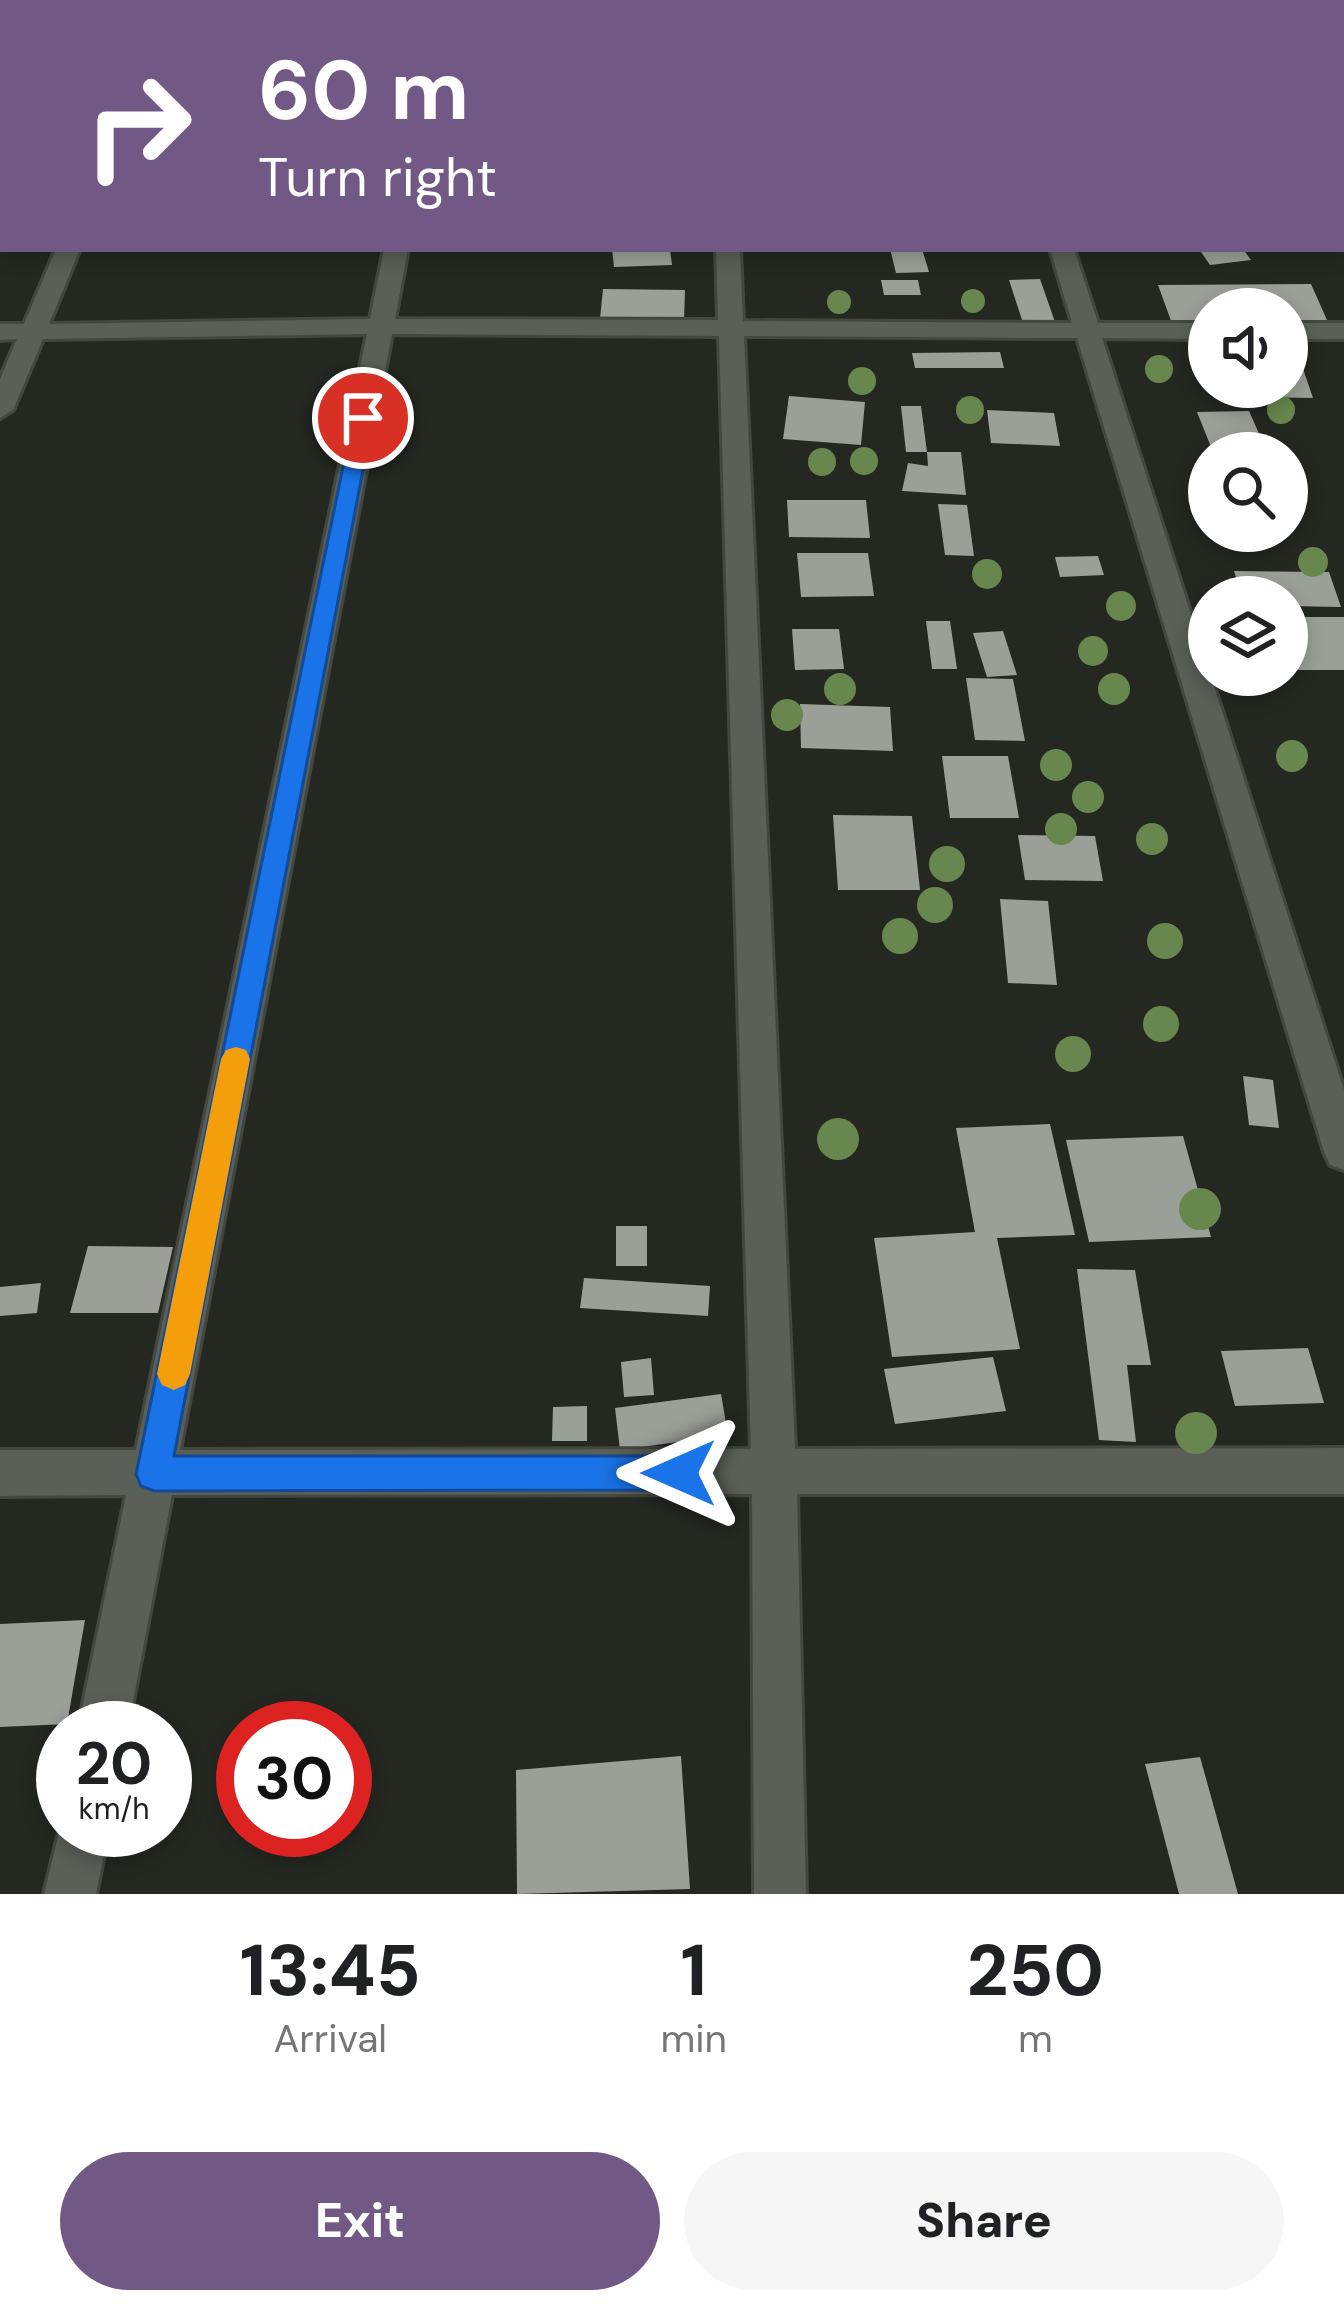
<!DOCTYPE html>
<style>
body{margin:0;font-family:"DM Sans",sans-serif;background:#f6f6f6;color:#202124;height:100vh;display:flex;flex-direction:column;font-size:45px;white-space:nowrap}
*{box-sizing:border-box;margin:0}
p{font-size:39px;color:#757577}
.icon{flex:none;width:66px;height:66px;fill:none;stroke:currentColor;stroke-width:2;stroke-linecap:round;stroke-linejoin:round}
.map{position:relative;height:1894px;overflow:hidden}
.panel{display:flex;flex-direction:column;background:#fff;flex:1}
.panel>*{flex:none}
.hud{position:absolute;left:0px;top:0px;width:1344px;height:252px;box-shadow:0 6px 18px #0003;background:#725884;color:#fff;overflow:hidden}
.controls{position:absolute;left:1188px;top:288px;display:grid;gap:24px}
.controls a{display:grid;place-items:center;width:120px;height:120px;border-radius:50%;background:#fff;box-shadow:0 6px 18px #0003;font-size:60px}
.speed{position:absolute;left:36px;top:1701px;display:flex;gap:24px;font-size:60px;font-weight:700;text-align:center}
.speed>*{display:grid;place-content:center;width:156px;height:156px;border-radius:50%;background:#fff;box-shadow:0 6px 18px #0003;line-height:1}
.speed small{font-size:30px;font-weight:400}
.speed .limit{border:18px solid #d22;background:#fff;color:#111}
.pin{position:absolute;display:grid;place-items:center;width:102px;height:102px;color:#fff;margin:-51px;border:6px solid #fff;border-radius:50%;box-shadow:0 3px 12px #0007}
.me{position:absolute;width:132px;margin:-66px;rotate:270deg;stroke-linejoin:round;filter:drop-shadow(0 0 9px #0008)}
.turn{display:flex;align-items:center;gap:42px;height:252px;padding:0 60px;font-size:54px}
.turn .icon{width:156px;height:156px;stroke-width:2.5}
.turn b{display:block;font-size:84px;line-height:102px}
.eta{display:flex;justify-content:space-evenly;align-items:center;height:204px;text-align:center}
.eta b{font-size:72px;font-weight:800;line-height:84px}
.action{display:flex;gap:24px;margin-top:auto;padding:24px 60px}
.action a{flex:1;height:138px;border-radius:72px;background:#725884;color:#fff;font-size:48px;font-weight:800;line-height:138px;text-align:center}
.action a+a{background:#f6f6f6;color:#202124}
.map>svg:first-child{display:block}
</style>
<div class="map">
<svg width="1344" height="1894" viewBox="0 0 1344 1894">
<rect width="100%" height="100%" fill="#242821"/>
<g fill="#9aa097">
<path d="M 612,249 L 670,249 L 672,265 L 614,267 Z"/>
<path d="M 890,249 L 922,249 L 929,272 L 896,273 Z"/>
<path d="M 1199,249 L 1243,249 L 1251,260 L 1210,265 Z"/>
<path d="M 1040,279 L 1055,322 L 1023,323 L 1009,280 Z"/>
<path d="M 881,280 L 918,280 L 921,295 L 884,295 Z"/>
<path d="M 1311,284 L 1331,329 L 1287,329 L 1287,309 L 1209,309 L 1209,329 L 1174,329 L 1158,285 Z"/>
<path d="M 603,289 L 685,290 L 684,320 L 600,319 Z"/>
<path d="M 1000,352 L 1004,368 L 915,368 L 912,353 Z"/>
<path d="M 1287,357 L 1299,357 L 1313,398 L 1256,397 L 1253,387 L 1287,387 Z"/>
<path d="M 789,396 L 865,402 L 861,445 L 783,439 Z"/>
<path d="M 901,406 L 921,406 L 927,452 L 961,452 L 966,495 L 902,491 L 908,463 L 928,466 L 927,452 L 906,452 Z"/>
<path d="M 987,410 L 1054,413 L 1060,446 L 991,443 Z"/>
<path d="M 1249,411 L 1264,445 L 1211,447 L 1197,412 Z"/>
<path d="M 787,500 L 866,500 L 870,538 L 789,537 Z"/>
<path d="M 938,504 L 967,505 L 974,556 L 945,555 Z"/>
<path d="M 797,553 L 868,553 L 874,596 L 801,597 Z"/>
<path d="M 1098,556 L 1104,575 L 1060,577 L 1055,557 Z"/>
<path d="M 1234,571 L 1329,572 L 1341,607 L 1287,606 L 1287,597 L 1242,597 Z"/>
<path d="M 1287,617 L 1344,617 L 1344,670 L 1297,670 L 1287,640 Z"/>
<path d="M 926,621 L 950,621 L 957,669 L 932,669 Z"/>
<path d="M 792,629 L 839,629 L 844,669 L 795,670 Z"/>
<path d="M 1003,631 L 1017,675 L 987,677 L 973,633 Z"/>
<path d="M 966,678 L 1013,679 L 1025,741 L 975,740 Z"/>
<path d="M 800,704 L 890,707 L 893,751 L 801,748 Z"/>
<path d="M 942,756 L 1008,756 L 1019,818 L 950,818 Z"/>
<path d="M 833,815 L 912,816 L 920,890 L 838,890 Z"/>
<path d="M 1018,835 L 1095,836 L 1103,881 L 1025,880 Z"/>
<path d="M 1000,899 L 1048,901 L 1057,985 L 1008,983 Z"/>
<path d="M 1243,1076 L 1273,1080 L 1279,1128 L 1249,1125 Z"/>
<path d="M 1050,1124 L 1075,1235 L 997,1238 L 1020,1349 L 892,1357 L 874,1238 L 975,1232 L 956,1128 Z"/>
<path d="M 1183,1136 L 1211,1237 L 1089,1242 L 1066,1140 Z"/>
<rect x="616" y="1226" width="31" height="40"/>
<path d="M 88,1246 L 173,1247 L 158,1313 L 70,1313 Z"/>
<path d="M 1077,1269 L 1135,1270 L 1151,1365 L 1127,1365 L 1136,1442 L 1099,1440 Z"/>
<path d="M 584,1278 L 710,1286 L 708,1316 L 580,1308 Z"/>
<path d="M 41,1283 L 37,1313 L 0,1316 L 0,1287 Z"/>
<path d="M 1308,1348 L 1324,1403 L 1235,1406 L 1221,1351 Z"/>
<path d="M 993,1357 L 1006,1411 L 895,1424 L 884,1369 Z"/>
<path d="M 651,1358 L 654,1395 L 624,1397 L 621,1362 Z"/>
<path d="M 721,1394 L 728,1435 L 620,1450 L 615,1408 Z"/>
<path d="M 587,1406 L 587,1441 L 552,1441 L 553,1407 Z"/>
<path d="M 85,1620 L 67,1724 L 0,1727 L 0,1624 Z"/>
<path d="M 681,1756 L 690,1889 L 517,1894 L 516,1770 Z"/>
<path d="M 1200,1757 L 1238,1894 L 1179,1894 L 1145,1764 Z"/>
</g>
<g fill="none" stroke-linecap="round" stroke-linejoin="round">
<defs>
<g id="minor">
<path d="M 163,0 L 183,0 L 161,3 Z"/>
<path d="M 433,0 L 453,0 L 432,3 Z"/>
<path d="M 702,0 L 722,0 L 723,3 L 703,3 Z"/>
<path d="M 977,0 L 997,0 L 998,3 L 978,3 Z"/>
<path d="M 1256,0 L 1276,0 L 1278,3 L 1258,3 Z"/>
<path d="M 1341,130 L 1344,131 L 1344,149 L 1341,148 Z"/>
<path d="M 56,249 L 80,249 L 49,324 L 370,319 L 384,249 L 408,249 L 395,319 L 718,320 L 716,249 L 740,249 L 743,321 L 1072,323 L 1050,249 L 1074,249 L 1098,323 L 1209,323 L 1209,339 L 1102,338 L 1344,1090 L 1344,1170 L 1330,1165 L 1324,1152 L 1077,338 L 744,336 L 795,1449 L 1344,1448 L 1344,1494 L 797,1494 L 806,1894 L 754,1894 L 752,1494 L 172,1495 L 128,1728 L 78,1728 L 126,1495 L 0,1496 L 0,1450 L 136,1450 L 367,334 L 43,339 L 13,410 L 0,418 L 0,379 L 17,339 L 0,340 L 0,324 L 24,324 ZM 392,334 L 719,336 L 751,1449 L 180,1450 Z"/>
<rect x="1287" y="323" width="57" height="16"/>
<path d="M 63,1816 L 63,1830 L 109,1830 L 96,1894 L 44,1894 Z"/>
</g>
</defs>
<use href="#minor" stroke="#434740" stroke-width="6"/>
<use href="#minor" fill="#5a5f57" fill-rule="evenodd"/>
</g>
<g fill="#67874e">
<circle cx="973" cy="301" r="12"/>
<circle cx="839" cy="302" r="12"/>
<circle cx="1159" cy="369" r="14"/>
<circle cx="862" cy="381" r="14"/>
<circle cx="970" cy="410" r="14"/>
<circle cx="1281" cy="410" r="14"/>
<circle cx="864" cy="461" r="14"/>
<circle cx="822" cy="462" r="14"/>
<circle cx="1313" cy="562" r="15"/>
<circle cx="987" cy="574" r="15"/>
<circle cx="1121" cy="606" r="15"/>
<circle cx="1093" cy="651" r="15"/>
<circle cx="840" cy="689" r="16"/>
<circle cx="1114" cy="689" r="16"/>
<circle cx="787" cy="715" r="16"/>
<circle cx="1292" cy="756" r="16"/>
<circle cx="1056" cy="765" r="16"/>
<circle cx="1088" cy="797" r="16"/>
<circle cx="1061" cy="829" r="16"/>
<circle cx="1152" cy="839" r="16"/>
<circle cx="947" cy="864" r="18"/>
<circle cx="935" cy="905" r="18"/>
<circle cx="900" cy="936" r="18"/>
<circle cx="1165" cy="941" r="18"/>
<circle cx="1161" cy="1024" r="18"/>
<circle cx="1073" cy="1054" r="18"/>
<circle cx="838" cy="1139" r="21"/>
<circle cx="1200" cy="1209" r="21"/>
<circle cx="1196" cy="1433" r="21"/>
</g>
<path fill="#1a73e8" stroke="#114b97" stroke-width="3" d="M 363,411 L 373,418 L 174,1456 L 679,1456 L 691,1461 L 696,1473 L 691,1485 L 679,1490 L 154,1491 L 141,1486 L 136,1474 L 353,418 Z"/>
<path fill="#f59e0b" d="M 236,1047 L 246,1050 L 250,1059 L 190,1374 L 185,1385 L 174,1390 L 162,1385 L 157,1374 L 221,1059 L 226,1050 Z"/>
</svg>
<div class="controls">
<a><svg class="icon" aria-label="sound" viewBox="0 0 24 24"><path d="M4 9h4l5-4v14l-5-4H4zM17 9q2 3 0 6"/></svg></a>
<a><svg class="icon" aria-label="search" viewBox="0 0 24 24"><circle cx="10" cy="10" r="6"/><path d="M15 15l6 6"/></svg></a>
<a><svg class="icon" aria-label="layers" viewBox="0 0 24 24"><path d="M12 4l9 5-9 5-9-5zM3 14l9 5 9-5"/></svg></a>
</div>
<div class="speed"><div>20<small>km/h</small></div><div class="limit">30</div></div>
<div class="pin" style="left:363px;top:418px;background:#d93025"><svg class="icon" aria-label="arrive" viewBox="0 0 24 24"><path d="M6 21V4h12l-3 4 3 4H6"/></svg></div>
<svg class="me" style="left:679px;top:1473px" viewBox="-20 -20 40 40"><path d="M0-17L14 15 0 8-14 15z" fill="#1a73e8" stroke="#fff" stroke-width="4"/></svg>
<div class="hud">
<div class="turn"><svg class="icon" aria-label="right" viewBox="0 0 24 24"><path d="M7 20v-9h11M14 6l5 5-5 5"/></svg><div><b>60 m</b>Turn right</div></div>
</div>
</div>
<section class="panel">
<div class="eta">
<div><b>13:45</b><p>Arrival</p></div>
<div><b>1</b><p>min</p></div>
<div><b>250</b><p>m</p></div>
</div>
<div class="action"><a>Exit</a><a>Share</a></div>
</section>
